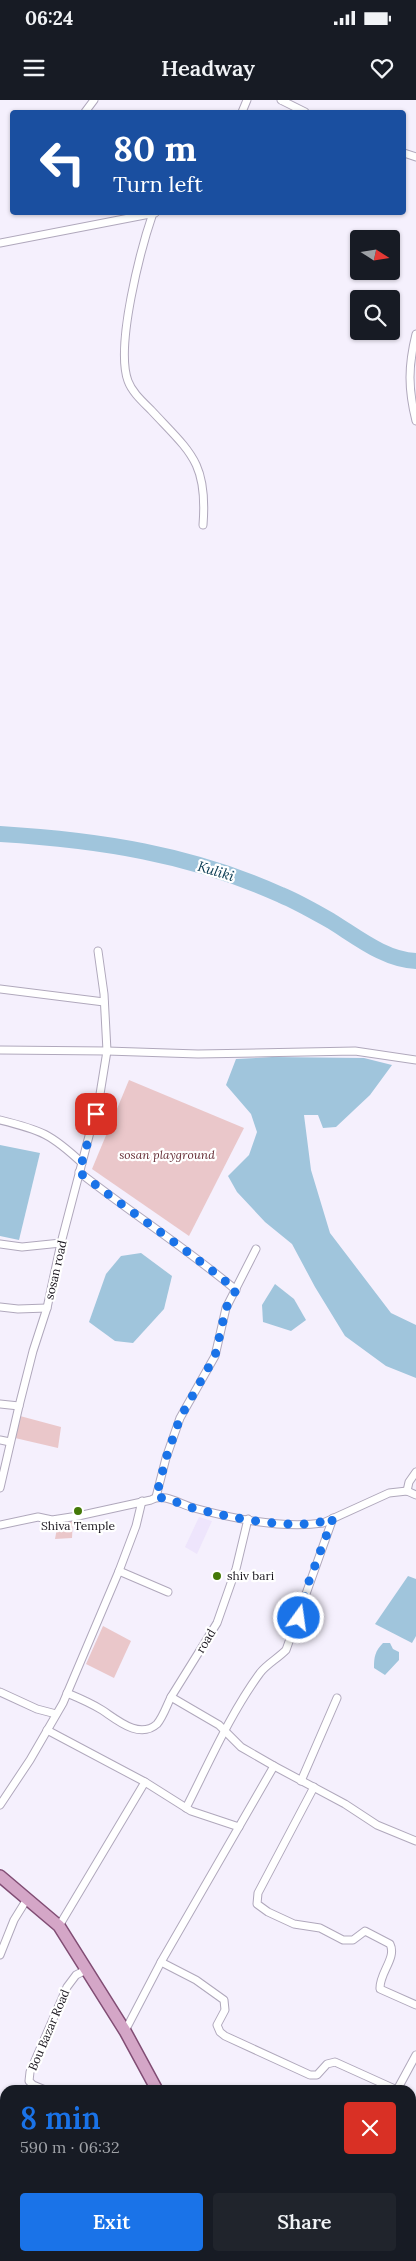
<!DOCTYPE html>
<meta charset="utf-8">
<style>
body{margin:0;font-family:Lora,serif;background:#20242c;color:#f1f3f6;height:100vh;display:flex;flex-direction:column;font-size:19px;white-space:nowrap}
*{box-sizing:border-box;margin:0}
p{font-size:16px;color:#9ea1a6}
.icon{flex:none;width:28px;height:28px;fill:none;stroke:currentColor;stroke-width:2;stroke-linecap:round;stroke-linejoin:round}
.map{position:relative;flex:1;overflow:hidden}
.panel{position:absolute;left:0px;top:1985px;width:416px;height:176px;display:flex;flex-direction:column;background:#171b24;border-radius:15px 15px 0 0;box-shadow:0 1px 4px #0004}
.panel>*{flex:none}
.guide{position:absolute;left:10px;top:10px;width:396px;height:105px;border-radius:5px;box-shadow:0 1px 4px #0004;background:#1a4fa0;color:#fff;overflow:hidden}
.needle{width:32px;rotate:102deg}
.fabs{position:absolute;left:350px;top:130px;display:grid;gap:10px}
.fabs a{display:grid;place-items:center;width:50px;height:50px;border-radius:5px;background:#171b24;box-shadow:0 1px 4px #0004;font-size:25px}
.pin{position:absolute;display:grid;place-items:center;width:42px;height:42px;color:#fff;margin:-21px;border-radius:10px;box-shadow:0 2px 8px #0006}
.me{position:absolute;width:55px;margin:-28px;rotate:14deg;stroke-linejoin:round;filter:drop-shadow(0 0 4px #0008)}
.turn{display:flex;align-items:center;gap:18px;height:105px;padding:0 20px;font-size:22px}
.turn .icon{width:65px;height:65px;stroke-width:2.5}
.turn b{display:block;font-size:35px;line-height:42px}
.round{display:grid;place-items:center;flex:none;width:52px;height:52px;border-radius:5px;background:#20242c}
.summary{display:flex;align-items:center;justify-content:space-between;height:85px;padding:0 20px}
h1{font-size:30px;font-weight:600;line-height:38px;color:#1a73e8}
.cta{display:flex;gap:10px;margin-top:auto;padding:10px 20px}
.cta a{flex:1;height:58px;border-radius:5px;background:#1a73e8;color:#fff;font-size:20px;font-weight:600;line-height:58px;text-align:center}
.cta a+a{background:#20242c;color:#f1f3f6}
.status{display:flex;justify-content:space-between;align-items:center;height:35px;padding:0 25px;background:#171b24;direction:ltr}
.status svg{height:14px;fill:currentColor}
header{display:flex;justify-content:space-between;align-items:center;height:65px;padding:0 20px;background:#171b24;font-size:22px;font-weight:600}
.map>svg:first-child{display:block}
</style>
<div class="status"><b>06:24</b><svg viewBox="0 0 49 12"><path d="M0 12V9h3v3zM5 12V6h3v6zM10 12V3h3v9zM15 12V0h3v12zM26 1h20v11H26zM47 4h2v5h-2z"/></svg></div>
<header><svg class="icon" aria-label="menu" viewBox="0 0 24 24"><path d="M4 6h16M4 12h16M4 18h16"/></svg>Headway<svg class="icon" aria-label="heart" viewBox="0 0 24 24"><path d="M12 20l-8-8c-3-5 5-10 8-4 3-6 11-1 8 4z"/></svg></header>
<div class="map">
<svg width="416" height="2161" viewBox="0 0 416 2161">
<rect width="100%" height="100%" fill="#f5f0fd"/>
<path fill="#eee5fc" d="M 199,1417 L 212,1421 L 197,1454 L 185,1447 Z"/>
<g fill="#eac7ca">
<path d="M 129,980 L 244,1028 L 189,1136 L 92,1069 Z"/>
<path d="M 20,1316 L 61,1327 L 58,1348 L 15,1338 Z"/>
<path d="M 73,1419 L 72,1438 L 55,1439 L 58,1423 Z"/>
<path d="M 103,1526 L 131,1541 L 114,1578 L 86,1564 Z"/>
</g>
<g fill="#a0c5dc">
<path d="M 272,957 L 364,958 L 392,965 L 370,995 L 336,1027 L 323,1028 L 318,1015 L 304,1015 L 311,1070 L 330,1133 L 391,1213 L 416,1225 L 416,1278 L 386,1266 L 345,1236 L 315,1187 L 292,1144 L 265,1122 L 237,1092 L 228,1076 L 249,1055 L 257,1032 L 251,1014 L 226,985 L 236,959 Z"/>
<path d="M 0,1045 L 40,1053 L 19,1140 L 0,1136 Z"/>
<path d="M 141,1153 L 172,1176 L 164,1209 L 133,1243 L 115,1241 L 89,1222 L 106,1174 L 121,1156 Z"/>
<path d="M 275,1184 L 294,1199 L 306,1220 L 291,1231 L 263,1222 L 262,1205 Z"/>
<path d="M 408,1476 L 416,1479 L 416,1536 L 412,1543 L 375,1524 Z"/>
<path d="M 383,1543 L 390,1543 L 393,1549 L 399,1552 L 399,1560 L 385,1575 L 374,1568 C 374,1557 375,1551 383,1543 Z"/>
</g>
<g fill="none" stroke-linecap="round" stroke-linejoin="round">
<path stroke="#a0c5dc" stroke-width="16" d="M 0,734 C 98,740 191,754 281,795 C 298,802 315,812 331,821 C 357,837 385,860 416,861"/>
<defs>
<g id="minor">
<path d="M 281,0 L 305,12"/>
<path d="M 85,12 L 94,0"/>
<path d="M 242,12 L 247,0"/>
<path d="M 404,53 L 416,57"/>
<path d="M 153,113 C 141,148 115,246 128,281 C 132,292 142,301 151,310 C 190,352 208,362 203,425"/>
<path d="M 0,143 L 155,113"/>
<path d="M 416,234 C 408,266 408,289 416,321"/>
<path d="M 0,889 L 104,902"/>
<path d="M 0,950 L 107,951 L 198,954 L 355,951 L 416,960"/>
<path d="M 0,1020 C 41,1030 51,1034 82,1063"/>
<path d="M 79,1072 C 131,1113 186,1148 236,1190"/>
<path d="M 0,1144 L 22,1147 L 61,1143"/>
<path d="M 0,1207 L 18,1209 L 47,1208"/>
<path d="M 0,1304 L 19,1306"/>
<path d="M 0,1340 L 10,1342"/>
<path d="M 0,1388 L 19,1306 L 33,1251 L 47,1208 L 61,1143 L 100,994 L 107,951 L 104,894 L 98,851"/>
<path d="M 407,1391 L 409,1382 L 416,1372"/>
<path d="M 156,1397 L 166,1358 L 180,1318 L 215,1256 L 226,1208 L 256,1149"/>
<path d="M 248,1419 L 236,1469 L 217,1523 L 171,1597 L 219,1625 L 241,1647 L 274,1666"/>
<path d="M 0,1425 L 38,1417 L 52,1420 L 78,1416 L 151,1400 C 164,1392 181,1405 194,1408 C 234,1419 282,1429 323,1423 L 389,1393 L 407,1391 L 416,1395"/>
<path d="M 119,1471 L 168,1492"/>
<path d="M 0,1592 L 37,1609 L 56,1614"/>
<path d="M 67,1593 C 79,1598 91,1603 102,1610 C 116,1619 139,1640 157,1624 C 163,1617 167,1605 171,1597"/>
<path d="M 47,1630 L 145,1682 L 191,1711 L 239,1727"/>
<path d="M 301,1681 L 337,1598"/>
<path d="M 314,1687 L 258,1793 L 257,1804 L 268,1812 L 294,1824 L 320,1828 L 343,1840 L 353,1840 L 365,1831 L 390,1844 C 397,1858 379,1873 380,1889 L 416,1905"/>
<path d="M 0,1705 L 30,1660 L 63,1603 L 119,1471 L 136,1426 L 142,1401"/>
<path d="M 186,1708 C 209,1663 230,1614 260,1573 C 267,1564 277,1559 286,1550 L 333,1418"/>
<path d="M 59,1826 L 145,1682"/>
<path d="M 0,1855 L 14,1820 L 27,1799"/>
<path d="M 161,1862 L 196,1880 L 224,1900 L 225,1910 L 217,1925 L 220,1932 L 225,1936 L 310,1975 L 317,1975 L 327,1964 L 335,1962 L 397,1990"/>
<path d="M 125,1931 L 161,1862 L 274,1666 L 345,1704 L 377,1725 L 416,1741"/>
<path d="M 45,1990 L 33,1985 L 29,1981 L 30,1972 L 67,1887 L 76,1875 L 86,1870"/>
<path d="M 397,1990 L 416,1955"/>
<path d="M 411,2084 L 416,2085"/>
<path d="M 146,2161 L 148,2156"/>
</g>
<g id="primary">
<path d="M 0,1776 L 59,1826 L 125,1931 L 157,1990"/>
<path d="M 303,2156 L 308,2161"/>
</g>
</defs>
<use href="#minor" stroke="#b0a8bc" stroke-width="9"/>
<use href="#primary" stroke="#814d74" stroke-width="14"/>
<use href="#minor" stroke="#fff" stroke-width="7"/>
<use href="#primary" stroke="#d4a6c7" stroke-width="11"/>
</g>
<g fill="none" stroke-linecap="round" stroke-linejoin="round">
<path stroke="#1a73e8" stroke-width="9" stroke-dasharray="0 16.2" d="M 96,1014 L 79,1072 C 131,1113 186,1148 236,1190 L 226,1208 L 215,1256 L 180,1318 L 166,1358 L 156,1397 C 169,1398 180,1404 193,1408 C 226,1417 302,1433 333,1418 L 308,1484 L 299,1518"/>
</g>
<g fill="#447908" stroke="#fff" stroke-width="2">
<circle cx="78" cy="1411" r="5"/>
<circle cx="217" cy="1476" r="5"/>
</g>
<g text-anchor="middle" stroke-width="4.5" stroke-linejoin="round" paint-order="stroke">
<g font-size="12" font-style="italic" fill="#652d35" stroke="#fff">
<text x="167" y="1059">sosan playground</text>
</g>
<g font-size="12" fill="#1a161e" stroke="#fff">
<text transform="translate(56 1170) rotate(-77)" y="4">sosan road</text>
<text transform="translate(206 1541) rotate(-59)" y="4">road</text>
<text transform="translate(49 1930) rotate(-67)" y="4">Bou Bazar Road</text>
</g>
<g font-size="12" fill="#1a161e" stroke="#fff">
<text x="78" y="1430">Shiva Temple</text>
<text x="227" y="1480" text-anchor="start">shiv bari</text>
</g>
<g font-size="14" font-style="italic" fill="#01344c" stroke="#fff">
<text transform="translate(216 771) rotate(17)" y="5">Kuliki</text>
</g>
</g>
</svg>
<div class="fabs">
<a><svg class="needle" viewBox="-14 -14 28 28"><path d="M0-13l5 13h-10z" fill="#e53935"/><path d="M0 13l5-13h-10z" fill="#9ea1a6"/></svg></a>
<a><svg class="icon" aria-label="search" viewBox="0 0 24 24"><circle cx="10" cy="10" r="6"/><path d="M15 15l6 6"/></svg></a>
</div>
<div class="pin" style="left:96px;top:1014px;background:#d93025"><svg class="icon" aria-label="arrive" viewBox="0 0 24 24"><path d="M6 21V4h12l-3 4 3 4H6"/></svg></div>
<svg class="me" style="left:299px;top:1518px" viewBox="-20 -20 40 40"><circle r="17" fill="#1a73e8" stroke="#fff" stroke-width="3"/><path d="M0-11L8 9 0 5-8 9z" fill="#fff"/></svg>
<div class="guide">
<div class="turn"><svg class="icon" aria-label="left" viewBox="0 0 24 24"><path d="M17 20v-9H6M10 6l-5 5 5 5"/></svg><div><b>80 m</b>Turn left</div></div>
</div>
<section class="panel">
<div class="summary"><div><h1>8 min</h1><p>590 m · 06:32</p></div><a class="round" style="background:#d93025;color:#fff"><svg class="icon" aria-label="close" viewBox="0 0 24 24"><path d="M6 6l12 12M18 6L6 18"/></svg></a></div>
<div class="cta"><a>Exit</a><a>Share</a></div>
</section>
</div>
